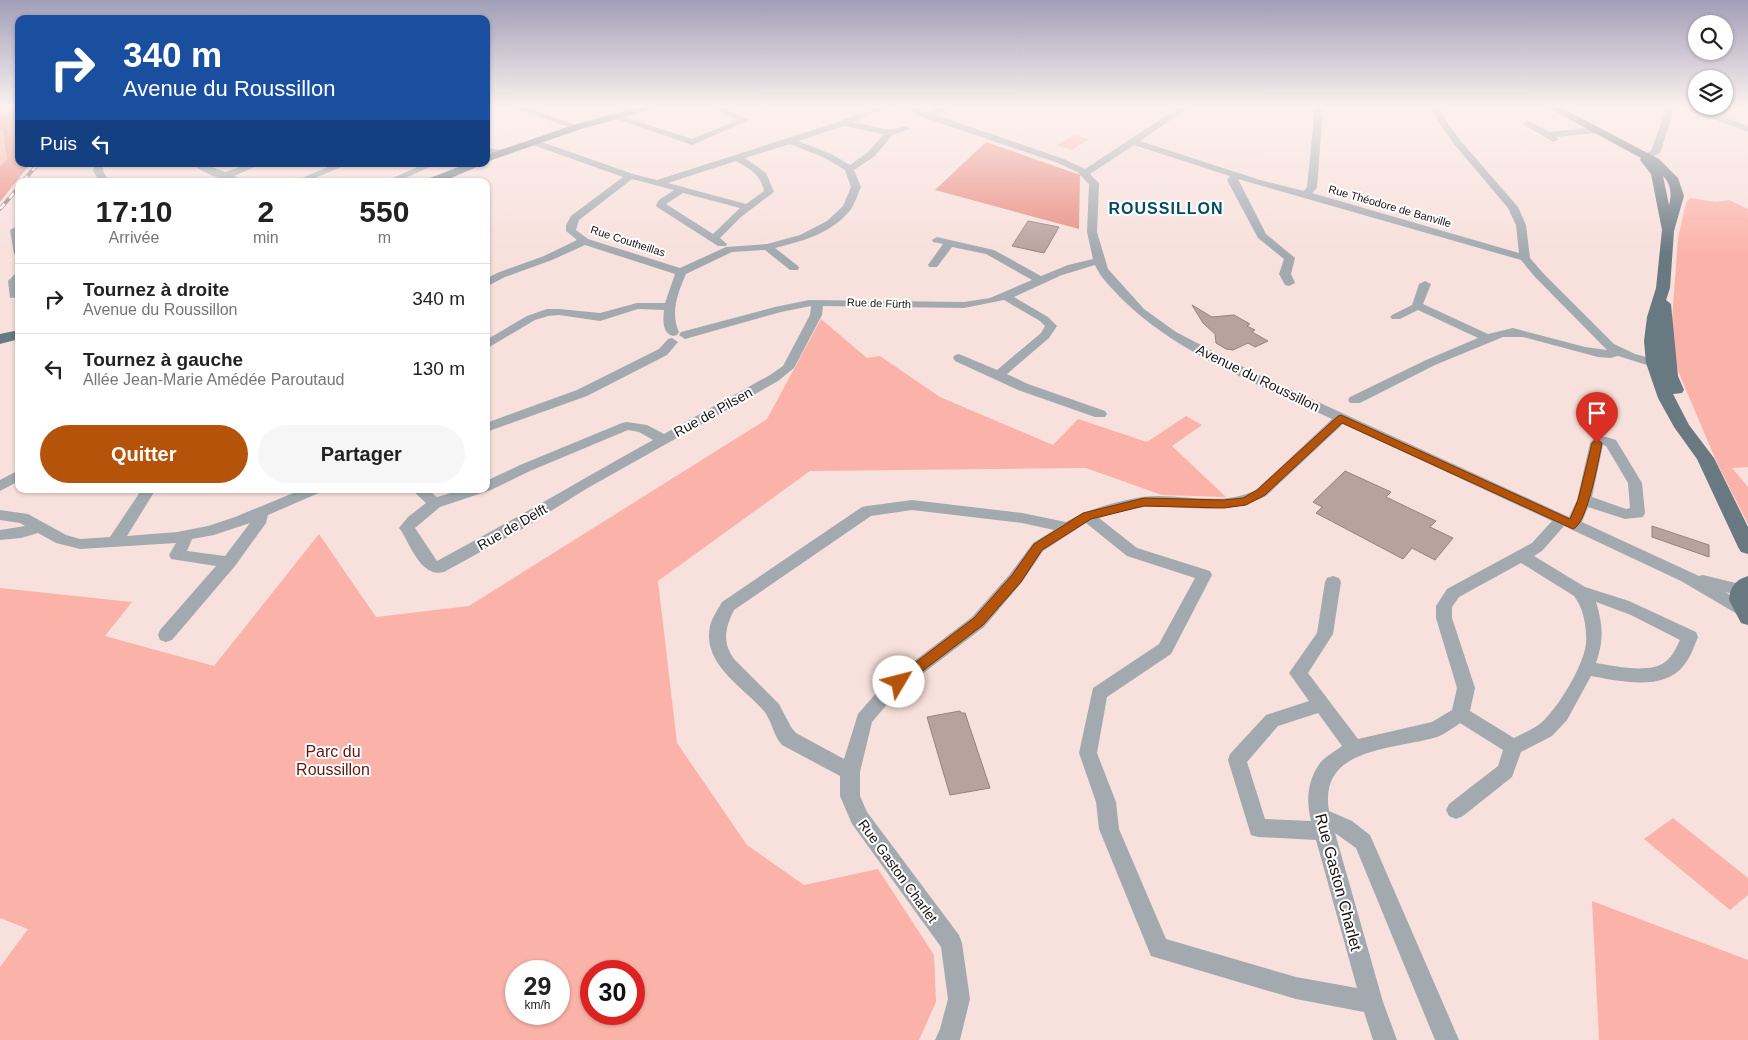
<!DOCTYPE html>
<html lang="fr">
<meta charset="utf-8">
<style>
body{margin:0;font-family:Arial,sans-serif;background:#f6f6f6;color:#222;height:100vh;display:flex;flex-direction:column;font-size:19px;white-space:nowrap}
*{box-sizing:border-box;margin:0}
p{font-size:16px;color:#767676}
.icon{flex:none;width:28px;height:28px;fill:none;stroke:currentColor;stroke-width:2;stroke-linecap:round;stroke-linejoin:round}
.map{position:relative;flex:1;overflow:hidden}
.panel{position:absolute;left:15px;top:178px;width:475px;height:315px;display:flex;flex-direction:column;background:#fff;border-radius:10px;box-shadow:0 1px 4px #0004}
.panel>*{flex:none}
.hud{position:absolute;left:15px;top:15px;width:475px;height:152px;border-radius:10px;box-shadow:0 1px 4px #0004;background:#1a4fa0;color:#fff;overflow:hidden}
.controls{position:absolute;left:1688px;top:15px;display:grid;gap:10px}
.controls a{display:grid;place-items:center;width:45px;height:45px;border-radius:50%;background:#fff;box-shadow:0 1px 4px #0004;font-size:25px}
.speed{position:absolute;left:505px;top:960px;display:flex;gap:10px;font-size:25px;font-weight:700;text-align:center}
.speed>*{display:grid;place-content:center;width:65px;height:65px;border-radius:50%;background:#fff;box-shadow:0 1px 4px #0004;line-height:1}
.speed small{font-size:12px;font-weight:400}
.speed .limit{border:8px solid #d22;background:#fff;color:#111}
.pin{position:absolute;display:grid;place-items:center;width:42px;height:42px;color:#fff;margin:-51px -21px;border-radius:50% 50% 50% 0;rotate:-45deg;box-shadow:0 0 5px #0007}
.pin .icon{rotate:45deg}
.me{position:absolute;width:55px;margin:-28px;rotate:53deg;stroke-linejoin:round;filter:drop-shadow(0 0 4px #0008)}
.turn{display:flex;align-items:center;gap:18px;height:105px;padding:0 25px;font-size:22px}
.turn .icon{width:65px;height:65px;stroke-width:2.5}
.turn b{display:block;font-size:35px;line-height:42px}
.then{display:flex;align-items:center;height:48px;padding:0 25px;background:#0003;gap:10px;font-size:19px}
.eta{display:flex;justify-content:space-evenly;align-items:center;height:85px;text-align:center}
.eta b{font-size:30px;font-weight:700;line-height:35px}
.primary-button{display:flex;gap:10px;margin-top:auto;padding:10px 25px}
.primary-button a{flex:1;height:58px;border-radius:30px;background:#b45309;color:#fff;font-size:20px;font-weight:700;line-height:58px;text-align:center}
.primary-button a+a{background:#f6f6f6;color:#222}
ul{padding:0;list-style:none}
li{display:flex;align-items:center;gap:15px;height:70px;padding:0 25px;border-top:1px solid #e0e0e0}
li div{flex:1}
li b{display:block;font-size:19px}
li em{font-style:normal}
.map>svg:first-child{display:block}
</style>
<div class="map">
<svg width="1748" height="1040" viewBox="0 0 1748 1040">
<rect width="100%" height="100%" fill="#f8e0dc"/>
<g fill="#fbb3a9" fill-rule="evenodd">
<path d="M 0,107 L 19,107 L 19,147 L 0,166 Z"/>
<path d="M 1074,135 L 1089,139 L 1072,150 L 1057,145 Z"/>
<path d="M 1690,198 L 1716,202 L 1729,200 L 1748,209 L 1748,467 L 1732,468 L 1748,487 L 1748,524 L 1717,463 L 1678,371 L 1671,334 L 1678,238 L 1686,203 Z"/>
<path d="M 821,319 L 867,358 L 880,356 L 940,397 L 1053,445 L 1078,419 L 1147,442 L 1186,416 L 1202,425 L 1172,446 L 1226,497 L 1162,495 L 1086,468 L 810,471 L 658,581 L 677,743 L 747,845 L 804,885 L 878,869 L 934,955 L 936,1002 L 919,1040 L 0,1040 L 0,967 L 28,929 L 0,918 L 0,588 L 132,602 L 105,636 L 214,666 L 319,534 L 376,617 L 469,606 L 767,419 ZM 516,971 L 559,971 L 559,1014 L 516,1014 ZM 591,971 L 634,971 L 634,1014 L 591,1014 Z"/>
<path d="M 1673,818 L 1748,878 L 1748,895 L 1730,910 L 1644,839 Z"/>
<path d="M 1592,901 L 1748,960 L 1748,1040 L 1599,1040 Z"/>
</g>
<g fill="#e98d81">
<path d="M 19,109 L 19,138 L 15,148 L 19,148 L 19,164 L 30,164 L 0,202 L 0,166 L 7,159 L 3,131 L 0,130 L 0,117 L 11,111 Z"/>
<path d="M 986,142 L 1080,175 L 1079,229 L 935,190 Z"/>
</g>
<g fill="#b9a29e" stroke="#98827f">
<path d="M 1028,221 L 1059,227 L 1044,253 L 1012,246 Z"/>
<path d="M 1192,305 L 1212,317 L 1234,315 L 1250,324 L 1247,326 L 1255,330 L 1252,332 L 1268,341 L 1255,347 L 1248,343 L 1233,350 L 1226,349 L 1216,343 L 1215,334 L 1203,323 Z"/>
<path d="M 1345,471 L 1391,492 L 1386,497 L 1436,521 L 1430,527 L 1453,538 L 1435,560 L 1412,548 L 1403,559 L 1316,513 L 1322,507 L 1313,502 Z"/>
<path d="M 1652,526 L 1709,545 L 1709,557 L 1652,537 Z"/>
<path d="M 960,711 L 961,713 L 965,713 L 990,788 L 950,795 L 927,717 Z"/>
</g>
<g fill="none" stroke-linecap="round" stroke-linejoin="round">
<g fill="#a2aab0" fill-rule="evenodd">
<path d="M 512,107 L 525,107 L 581,127 L 574,129 Z"/>
<path d="M 711,107 L 722,107 L 749,120 L 692,145 L 610,117 L 617,115 L 692,139 L 738,120 Z"/>
<path d="M 876,107 L 888,107 L 853,122 L 889,130 L 906,126 L 910,129 L 892,135 L 875,156 L 854,170 L 861,187 C 858,194 855,203 851,209 C 833,233 803,241 775,248 L 798,266 L 799,268 L 798,270 L 790,270 L 765,250 L 732,252 L 686,274 C 678,292 670,313 679,332 L 677,335 L 673,336 C 662,333 663,319 664,310 L 638,309 L 600,321 L 559,315 L 548,316 L 535,320 L 486,349 L 486,340 L 527,316 L 547,309 L 559,309 L 600,313 L 637,303 L 665,303 L 675,274 L 585,245 L 552,260 L 505,277 L 486,287 L 486,279 L 497,273 L 544,256 L 577,240 L 566,231 L 566,225 L 571,216 L 623,177 L 530,144 L 530,140 L 536,140 L 633,174 L 657,180 L 841,121 ZM 844,126 L 884,134 L 868,152 L 850,165 L 831,154 L 798,141 ZM 790,144 L 825,158 L 845,170 L 851,187 L 843,206 L 827,221 L 800,235 L 767,244 L 726,247 L 680,268 L 588,239 L 576,230 L 579,220 L 632,179 L 674,190 L 659,200 L 656,205 L 657,207 L 718,246 L 726,246 L 727,244 L 720,238 L 741,217 L 774,192 L 766,173 L 745,158 ZM 736,161 C 750,169 761,175 764,191 L 746,204 L 668,183 ZM 683,193 L 740,208 L 713,234 L 666,204 Z"/>
<path d="M 900,107 L 913,107 L 928,113 L 940,107 L 951,107 L 936,115 L 1064,159 L 1085,169 L 1179,107 L 1189,107 L 1140,141 L 1260,180 L 1304,191 L 1307,187 L 1315,107 L 1323,107 L 1317,188 L 1312,193 L 1519,253 L 1516,225 L 1508,208 L 1454,144 L 1436,118 L 1432,107 L 1440,107 L 1444,118 L 1460,140 L 1518,207 L 1526,225 L 1530,258 L 1543,273 L 1614,344 L 1635,354 L 1658,360 L 1669,371 L 1663,375 L 1659,374 L 1650,366 L 1618,356 L 1610,358 L 1598,357 L 1523,337 L 1503,337 L 1435,365 L 1360,403 L 1350,403 L 1348,400 L 1350,397 L 1426,360 L 1478,338 L 1418,310 L 1400,319 L 1392,319 L 1390,317 L 1392,315 L 1412,305 L 1419,284 L 1425,281 L 1431,284 L 1423,304 L 1488,334 L 1513,328 L 1585,347 L 1607,350 L 1535,277 L 1521,260 L 1238,179 L 1266,234 L 1295,258 L 1291,274 L 1295,283 L 1289,286 L 1285,285 L 1279,274 L 1284,259 L 1258,238 L 1227,180 L 1230,176 L 1134,145 L 1090,174 L 1099,183 L 1097,232 L 1108,269 L 1144,309 L 1176,332 L 1255,373 L 1569,517 L 1577,500 L 1590,443 C 1597,433 1606,437 1616,440 L 1642,483 L 1645,513 L 1643,517 L 1625,519 L 1588,507 L 1582,522 L 1699,576 L 1703,575 L 1740,584 L 1746,586 L 1748,590 L 1746,594 L 1740,596 L 1725,592 L 1748,606 L 1748,617 L 1744,618 L 1681,581 L 1564,526 L 1542,551 L 1534,556 L 1585,587 L 1629,601 L 1696,632 L 1698,637 C 1694,646 1691,657 1684,665 C 1664,692 1619,681 1591,676 L 1567,720 L 1552,736 L 1521,752 L 1512,777 L 1463,816 L 1456,819 L 1449,816 L 1446,810 L 1449,804 L 1498,766 L 1503,750 L 1460,723 C 1453,728 1445,734 1437,737 C 1393,750 1318,747 1329,811 L 1352,821 L 1370,835 L 1459,1040 L 1435,1040 L 1356,848 L 1335,833 L 1383,1002 L 1397,1040 L 1373,1040 L 1364,1012 L 1296,999 L 1151,956 L 1099,829 L 1096,802 L 1079,753 L 1093,688 L 1159,644 L 1195,578 L 1127,556 L 1086,523 L 1043,551 L 1022,582 L 984,627 L 896,694 L 872,722 L 860,772 L 860,796 L 867,812 L 959,935 L 962,943 L 970,999 L 960,1040 L 935,1040 L 940,1029 L 948,999 L 941,947 L 852,824 L 840,796 L 840,776 L 782,745 C 773,735 772,721 764,711 C 742,686 702,664 710,626 C 712,618 718,609 722,602 L 862,507 L 867,506 L 912,500 L 1022,513 L 1066,522 C 1088,509 1117,501 1142,497 C 1180,492 1220,508 1256,490 L 1332,419 C 1260,385 1174,353 1118,295 C 1110,286 1100,277 1095,265 L 1062,275 L 1014,297 L 1048,317 L 1057,326 L 1049,338 L 1007,374 L 1028,384 L 1105,411 L 1107,414 L 1105,417 L 1095,417 L 1018,390 L 955,361 L 953,358 L 955,355 L 959,354 L 997,370 L 1041,333 L 1045,326 L 1040,321 L 1004,300 L 964,308 L 823,306 L 822,315 L 794,368 L 778,381 L 586,489 L 524,528 L 444,572 C 422,578 411,547 402,532 L 399,528 L 408,517 L 426,503 L 411,489 L 427,489 L 437,497 L 465,489 L 486,489 L 486,481 L 520,465 L 622,423 L 627,422 L 647,425 L 664,434 L 770,375 L 783,366 L 810,315 L 811,306 L 781,312 L 685,339 L 679,335 L 681,332 L 775,307 L 809,300 L 964,302 L 990,298 L 1032,280 L 986,254 L 952,247 L 937,267 L 929,267 L 928,265 L 943,244 L 933,242 L 932,240 L 937,237 L 994,250 L 1041,276 L 1068,265 L 1093,259 L 1087,232 L 1089,184 L 1077,172 L 1058,163 L 925,118 ZM 1343,424 L 1552,521 L 1532,543 L 1447,589 L 1436,606 L 1436,618 L 1457,688 L 1452,710 L 1432,722 L 1358,739 L 1308,673 L 1333,634 L 1341,582 L 1339,578 L 1333,576 L 1327,578 L 1325,582 L 1317,633 L 1289,673 L 1309,701 L 1266,715 L 1230,754 L 1228,760 L 1251,835 L 1258,837 L 1316,840 L 1357,988 L 1296,977 L 1166,939 L 1119,829 L 1116,802 L 1097,753 L 1107,697 L 1171,654 L 1212,575 L 1210,571 L 1137,548 L 1099,518 C 1114,514 1130,508 1145,507 C 1187,505 1227,517 1266,496 ZM 628,430 L 639,432 L 653,440 C 581,480 510,522 437,561 L 415,528 L 440,507 L 491,490 L 530,471 ZM 1603,445 L 1606,446 L 1628,483 L 1630,508 L 1626,509 L 1592,497 ZM 912,510 L 1022,523 L 1054,530 L 1033,543 L 1010,574 L 972,617 L 884,684 L 858,714 L 844,759 L 796,733 L 791,727 L 779,704 L 734,659 C 722,642 725,628 734,610 L 871,516 ZM 1521,563 L 1574,596 C 1584,609 1587,628 1586,644 C 1583,667 1558,708 1541,723 C 1534,729 1523,733 1514,738 L 1470,711 L 1475,688 L 1452,618 L 1452,607 L 1459,597 ZM 1596,602 L 1631,615 L 1680,640 C 1676,648 1673,656 1665,662 C 1650,674 1614,666 1596,663 C 1604,640 1603,625 1596,602 ZM 1318,713 L 1342,746 C 1335,751 1325,757 1320,763 C 1307,781 1306,801 1311,821 L 1265,819 L 1247,762 L 1278,726 Z"/>
<path d="M 1667,107 L 1675,107 L 1660,153 L 1648,159 L 1642,159 L 1642,155 L 1651,151 Z"/>
<path d="M 1680,107 L 1693,107 L 1748,126 L 1748,132 Z"/>
<path d="M 1527,120 L 1549,132 L 1597,127 L 1601,130 L 1597,133 L 1556,137 L 1558,139 L 1554,142 L 1524,125 L 1523,123 Z"/>
<path d="M 486,148 L 502,150 L 507,153 L 502,156 L 486,154 Z"/>
<path d="M 95,164 L 103,164 L 103,171 L 109,181 L 99,181 L 93,171 Z"/>
<path d="M 193,164 L 204,164 L 225,172 L 249,164 L 262,164 L 234,176 L 245,181 C 228,181 205,176 193,164 Z"/>
<path d="M 335,164 L 348,164 L 308,181 L 295,181 Z"/>
<path d="M 424,164 L 436,164 L 399,181 L 386,181 Z"/>
<path d="M 15,227 L 19,228 L 19,257 L 14,254 L 10,230 Z"/>
<path d="M 19,273 L 19,297 L 10,298 L 8,281 L 15,274 Z"/>
<path d="M 672,338 L 678,342 L 667,355 L 587,396 L 486,432 L 486,423 L 577,390 L 659,349 L 668,339 Z"/>
<path d="M 19,470 L 19,481 L 0,491 L 0,480 Z"/>
<path d="M 142,489 L 156,489 L 127,536 L 177,532 L 208,526 L 235,517 L 303,489 L 323,489 L 321,492 L 268,515 L 266,523 L 235,566 L 172,640 L 166,642 L 160,640 L 158,635 L 160,630 L 216,566 L 171,559 L 169,555 L 176,543 L 80,549 L 56,543 L 38,533 L 21,538 L 0,540 L 0,530 L 25,526 L 20,523 L 0,520 L 0,510 L 28,514 L 66,535 L 80,539 L 110,537 ZM 250,523 L 225,556 L 187,551 L 192,539 L 214,535 Z"/>
</g>
<g fill="#697982" fill-rule="evenodd">
<path d="M 637,107 L 654,107 L 653,109 L 581,129 L 486,162 L 486,155 L 573,125 Z"/>
<path d="M 1547,107 L 1560,107 L 1659,159 L 1678,178 L 1684,196 L 1674,231 L 1670,288 L 1666,300 L 1671,304 L 1678,376 L 1684,390 L 1682,393 L 1673,394 L 1689,425 L 1714,458 L 1748,527 L 1748,554 L 1741,552 L 1738,547 L 1697,459 L 1674,427 L 1658,398 L 1646,363 L 1644,341 L 1647,317 L 1656,288 L 1662,230 L 1651,174 L 1640,160 L 1641,158 ZM 1663,176 C 1671,184 1672,195 1669,205 Z"/>
<path d="M 466,164 L 481,164 L 479,166 L 444,181 L 428,181 L 430,178 Z"/>
<path d="M 19,330 L 19,339 L 0,344 L 0,334 Z"/>
<path d="M 1748,576 L 1748,625 L 1741,623 L 1729,600 C 1730,587 1735,580 1748,576 Z"/>
</g>
<defs>
<g id="rail">
<path d="M 23,181 L 38,164"/>
<path d="M 0,209 L 19,187"/>
</g>
</defs>
<use href="#rail" stroke="#8e7d7b" stroke-width="4"/>
<use href="#rail" stroke="#fff" stroke-width="2.5" stroke-dasharray="7" stroke-linecap="butt"/>
</g>
<linearGradient id="sky" x2="0" y2="1"><stop stop-color="#a19eb8"/><stop offset="0.42" stop-color="#fcf1ef"/><stop offset="1" stop-color="#fcf1ef" stop-opacity="0"/></linearGradient>
<rect width="1748" height="253" fill="url(#sky)"/>
<path fill="#b45309" stroke="#753606" d="M 1341,415 L 1570,519 L 1578,500 L 1592,443 L 1597,439 L 1602,443 C 1599,458 1587,525 1573,529 L 1342,423 L 1265,495 L 1246,505 L 1224,508 L 1144,506 L 1091,519 L 1042,550 L 1021,582 L 983,625 L 904,685 L 899,687 L 895,685 L 893,682 L 895,678 L 974,618 L 1012,575 L 1034,544 L 1083,513 L 1144,498 L 1224,500 L 1243,498 L 1257,490 L 1338,416 Z"/>
<g text-anchor="middle" stroke-width="4" stroke-linejoin="round" paint-order="stroke">
<g font-size="11" fill="#1a1211" stroke="#fff">
<text transform="translate(1390 206) rotate(16)" y="4">Rue Théodore de Banville</text>
<text transform="translate(628 241) rotate(18)" y="4">Rue Coutheillas</text>
<text transform="translate(879 303) rotate(2)" y="4">Rue de Fürth</text>
</g>
<g font-size="14" fill="#1a1211" stroke="#fff">
<text transform="translate(1258 378) rotate(26)" y="5">Avenue du Roussillon</text>
<text transform="translate(713 412) rotate(-29)" y="5">Rue de Pilsen</text>
<text transform="translate(512 527) rotate(-30)" y="5">Rue de Delft</text>
<text transform="translate(898 871) rotate(54)" y="5">Rue Gaston Charlet</text>
</g>
<g font-size="16" font-weight="bold" letter-spacing="1" fill="#004c68" stroke="#fff">
<text x="1166" y="214">ROUSSILLON</text>
</g>
<g font-size="16" fill="#661511" stroke="#fff">
<text x="333" y="757">Parc du<tspan x="333" dy="18">Roussillon</tspan></text>
</g>
<g font-size="16" fill="#1a1211" stroke="#fff">
<text transform="translate(1339 882) rotate(75)" y="6">Rue Gaston Charlet</text>
</g>
</g>
</svg>
<div class="controls">
<a><svg class="icon" aria-label="search" viewBox="0 0 24 24"><circle cx="10" cy="10" r="6"/><path d="M15 15l6 6"/></svg></a>
<a><svg class="icon" aria-label="layers" viewBox="0 0 24 24"><path d="M12 4l9 5-9 5-9-5zM3 14l9 5 9-5"/></svg></a>
</div>
<div class="speed"><div>29<small>km/h</small></div><div class="limit">30</div></div>
<div class="pin" style="left:1597px;top:443px;background:#d93025"><svg class="icon" aria-label="arrive" viewBox="0 0 24 24"><path d="M6 21V4h12l-3 4 3 4H6"/></svg></div>
<svg class="me" style="left:899px;top:682px" viewBox="-20 -20 40 40"><circle r="19" fill="#fff"/><path d="M0-13L10 11 0 6-10 11z" fill="#b45309"/></svg>
<div class="hud">
<div class="turn"><svg class="icon" aria-label="right" viewBox="0 0 24 24"><path d="M7 20v-9h11M14 6l5 5-5 5"/></svg><div><b>340 m</b>Avenue du Roussillon</div></div>
<div class="then">Puis<svg class="icon" aria-label="left" viewBox="0 0 24 24"><path d="M17 20v-9H6M10 6l-5 5 5 5"/></svg></div>
</div>
<section class="panel">
<div class="eta">
<div><b>17:10</b><p>Arrivée</p></div>
<div><b>2</b><p>min</p></div>
<div><b>550</b><p>m</p></div>
</div>
<ul>
<li><svg class="icon" aria-label="right" viewBox="0 0 24 24"><path d="M7 20v-9h11M14 6l5 5-5 5"/></svg><div><b>Tournez à droite</b><p>Avenue du Roussillon</p></div><em>340 m</em></li>
<li><svg class="icon" aria-label="left" viewBox="0 0 24 24"><path d="M17 20v-9H6M10 6l-5 5 5 5"/></svg><div><b>Tournez à gauche</b><p>Allée Jean-Marie Amédée Paroutaud</p></div><em>130 m</em></li>
</ul>
<div class="primary-button"><a>Quitter</a><a>Partager</a></div>
</section>
</div>
